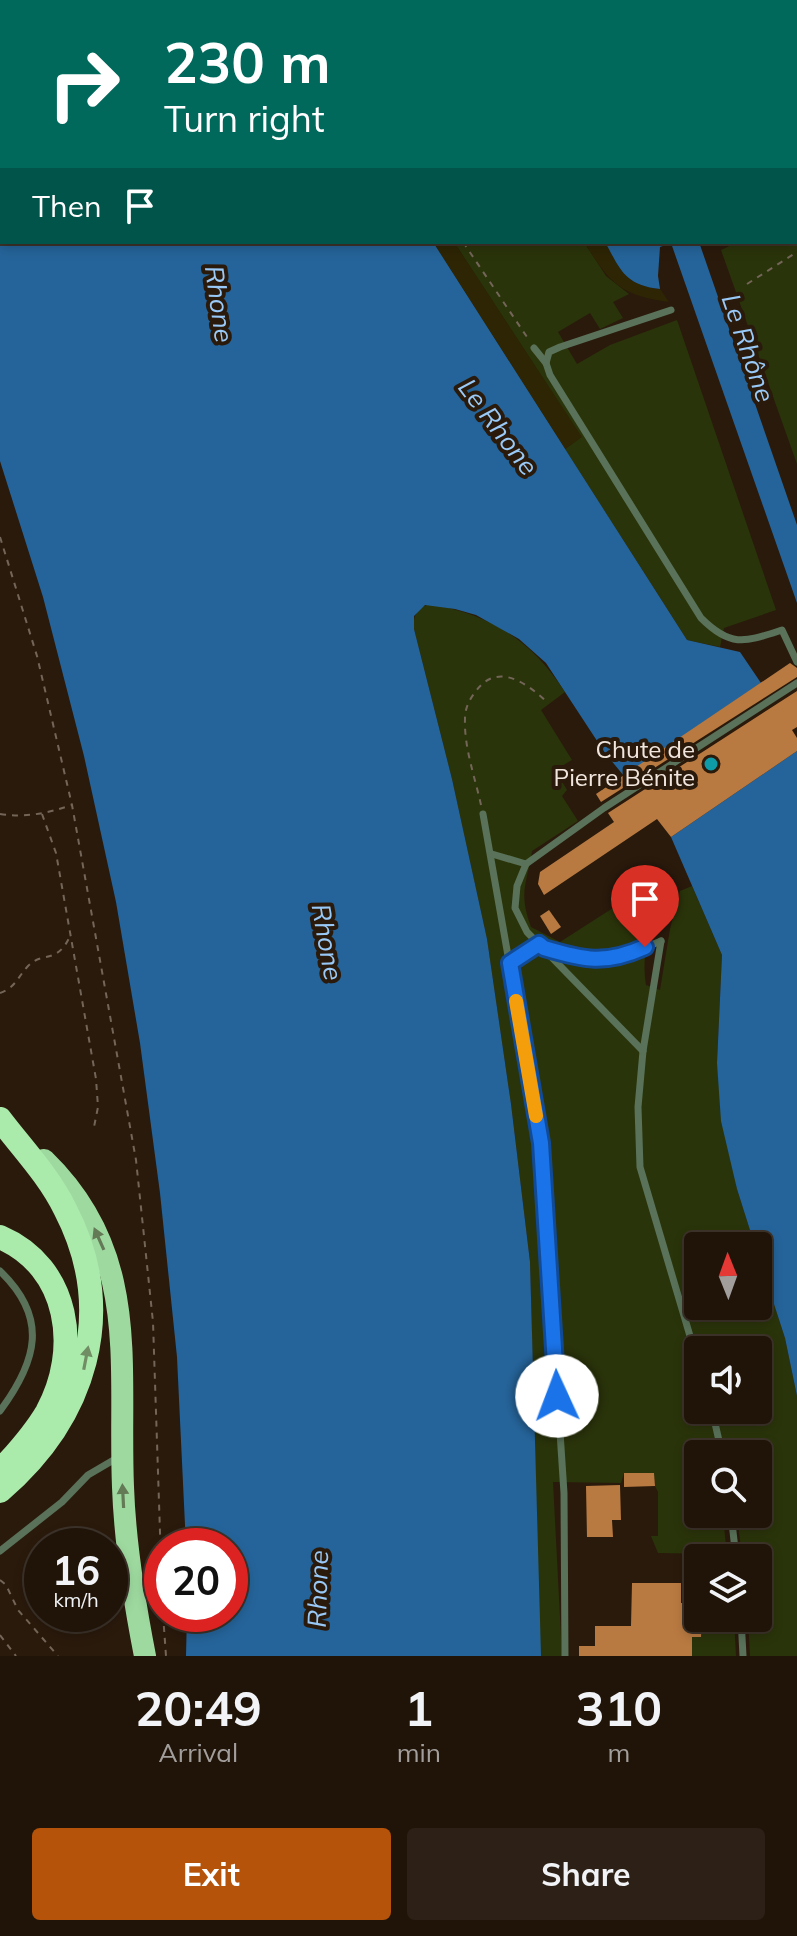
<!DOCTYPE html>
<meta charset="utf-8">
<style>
body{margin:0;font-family:Mulish,sans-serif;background:#2d2117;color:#f1f3f6;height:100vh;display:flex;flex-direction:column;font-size:30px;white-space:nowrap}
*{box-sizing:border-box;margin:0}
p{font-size:26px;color:#a29e9c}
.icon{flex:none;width:44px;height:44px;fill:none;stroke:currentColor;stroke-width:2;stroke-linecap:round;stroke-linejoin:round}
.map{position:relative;height:1656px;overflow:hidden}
.details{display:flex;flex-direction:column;background:#201409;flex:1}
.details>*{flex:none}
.hud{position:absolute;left:0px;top:0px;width:798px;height:244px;box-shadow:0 4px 12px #0003,0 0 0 2px #3d332a;background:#00695c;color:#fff;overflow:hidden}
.needle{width:52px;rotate:359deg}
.tools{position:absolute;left:684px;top:1232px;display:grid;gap:16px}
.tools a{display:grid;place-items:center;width:88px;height:88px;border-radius:8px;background:#201409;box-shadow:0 4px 12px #0003,0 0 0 2px #3d332a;font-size:40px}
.speed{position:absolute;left:24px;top:1528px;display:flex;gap:16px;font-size:40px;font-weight:700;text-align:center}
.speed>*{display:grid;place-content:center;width:104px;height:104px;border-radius:50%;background:#201409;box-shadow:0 4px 12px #0003,0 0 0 2px #3d332a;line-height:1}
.speed small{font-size:20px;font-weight:400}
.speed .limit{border:12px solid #d22;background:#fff;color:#111}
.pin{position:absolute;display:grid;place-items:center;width:68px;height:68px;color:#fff;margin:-82px -34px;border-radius:50% 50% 50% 0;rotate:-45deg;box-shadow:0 0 8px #0007}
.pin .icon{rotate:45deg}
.me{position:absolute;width:88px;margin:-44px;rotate:358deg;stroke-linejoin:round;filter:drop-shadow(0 0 6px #0008)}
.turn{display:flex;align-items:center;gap:28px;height:168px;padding:0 32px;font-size:36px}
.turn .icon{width:104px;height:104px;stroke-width:2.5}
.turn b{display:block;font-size:56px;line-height:68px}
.then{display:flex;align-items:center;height:76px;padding:0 32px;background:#0003;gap:16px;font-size:30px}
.eta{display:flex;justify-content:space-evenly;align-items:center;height:136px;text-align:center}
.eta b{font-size:48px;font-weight:700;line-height:56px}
.button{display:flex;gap:16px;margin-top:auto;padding:16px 32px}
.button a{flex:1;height:92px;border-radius:8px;background:#b45309;color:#fff;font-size:32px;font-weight:700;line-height:92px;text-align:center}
.button a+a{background:#2d2117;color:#f1f3f6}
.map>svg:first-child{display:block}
</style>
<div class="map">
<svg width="797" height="1656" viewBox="0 0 797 1656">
<rect width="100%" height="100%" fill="#2a1a0c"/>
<g fill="#2a340a" fill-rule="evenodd">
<path d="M 797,210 L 797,464 L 721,250 L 738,242 L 796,242 Z"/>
<path d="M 454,242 L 584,242 L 606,276 L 629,294 L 613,302 L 623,318 L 600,329 L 590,313 L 558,332 L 577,364 L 610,345 L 677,320 L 776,610 L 724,628 L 720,647 L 687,640 L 565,449 L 581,437 Z"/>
<path d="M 431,604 C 493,616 531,640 565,692 L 541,710 L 572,760 L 555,770 L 567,790 L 562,796 L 578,821 L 532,851 C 527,885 518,891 531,927 L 560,942 L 641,890 L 651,903 L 657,919 C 646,940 642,962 646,985 L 660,990 L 670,929 L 680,891 L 692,886 L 722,955 L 717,1063 L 737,1189 L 755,1246 L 698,1246 L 698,1306 L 758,1306 L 758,1255 L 785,1338 L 797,1396 L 797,1656 L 750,1656 L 748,1618 L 758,1618 L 758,1558 L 742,1558 L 737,1514 L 758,1514 L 758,1454 L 698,1454 L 698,1514 L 723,1514 L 727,1558 L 721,1558 L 720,1554 L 658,1553 L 651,1536 L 658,1536 L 658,1492 L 655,1486 L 654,1473 L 624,1473 L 621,1483 L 553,1482 L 562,1656 L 540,1656 L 530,1262 L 511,1104 L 487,939 L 452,779 L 414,629 C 412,616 418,606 431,604 ZM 698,1350 L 758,1350 L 758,1410 L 698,1410 Z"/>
<path d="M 699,1618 L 734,1618 L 736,1656 L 692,1656 L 692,1637 L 701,1636 L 702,1619 Z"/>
</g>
<g fill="#2d2504">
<path d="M 433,242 L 454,242 L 582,437 L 565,449 Z"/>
<path d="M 584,242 L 605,242 C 621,271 625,285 660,289 L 669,302 C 619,295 610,283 584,242 Z"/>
</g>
<g fill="#25649a">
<path d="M 0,0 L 298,0 L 299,2 L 2,2 L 2,242 L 433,242 L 687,640 L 740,652 L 761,683 L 624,776 L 605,753 L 546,663 L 519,639 L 476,615 L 455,609 L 425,605 L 414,616 L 414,629 L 452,779 L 487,939 L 511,1104 L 530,1262 L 541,1656 L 186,1656 L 187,1614 L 230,1614 L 230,1546 L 186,1546 L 177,1357 L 160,1193 L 140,1043 L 116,902 L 84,756 L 43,597 L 0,461 Z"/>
<path d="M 446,0 L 797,0 L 797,210 L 796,2 Z"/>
<path d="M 605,242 L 699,242 L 797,525 L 797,603 L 671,243 L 660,247 L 658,276 L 660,289 C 625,285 621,271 605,242 Z"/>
<path d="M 797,751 L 797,1396 L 785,1338 L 758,1255 L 758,1246 L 755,1246 L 737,1189 L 721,1121 L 717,1063 L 722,955 L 671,837 Z"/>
</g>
<g fill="#b97a41">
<path d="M 790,663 L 797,668 L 797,677 L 601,802 L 596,794 Z"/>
<path d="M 797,691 L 797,727 L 792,730 L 797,738 L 797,751 L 671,837 L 657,819 L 544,895 L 538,884 L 540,872 L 614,822 L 608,813 Z"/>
<path d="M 549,910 L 561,927 L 551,934 L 540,916 Z"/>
<path d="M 624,1473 L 654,1473 L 655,1486 L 624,1487 Z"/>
<path d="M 620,1485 L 621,1520 L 612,1520 L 613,1537 L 587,1537 L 586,1486 Z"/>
<path d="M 632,1583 L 681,1583 L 681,1603 L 693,1603 L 693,1615 L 702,1618 L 701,1637 L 692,1637 L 692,1656 L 579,1656 L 579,1646 L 595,1646 L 595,1626 L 631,1626 Z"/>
</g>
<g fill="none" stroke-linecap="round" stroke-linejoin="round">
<g stroke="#736558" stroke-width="2" stroke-dasharray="6 6" stroke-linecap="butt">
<path d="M 463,242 L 529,340"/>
<path d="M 747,284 L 797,252"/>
<path d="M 0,537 L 37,656 L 72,805 L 136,1160 L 153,1322 L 162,1592"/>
<path d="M 481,805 C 475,777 464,748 465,719 C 465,708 469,700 476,691 C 498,661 528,684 548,703"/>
<path d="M 0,814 C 27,818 47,813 72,805"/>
<path d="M 42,814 L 56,853 L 96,1079 L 98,1107 L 94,1127"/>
<path d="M 0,993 C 16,987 17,978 28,966 C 42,951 57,965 70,936"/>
<path d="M 0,1580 L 6,1585 L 18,1610 L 58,1656"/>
<path d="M 163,1614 L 166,1656"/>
<path d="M 0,1635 L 16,1656"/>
</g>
<g stroke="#597259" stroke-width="7">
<path d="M 671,310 L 560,347 L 549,352 L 546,363 L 550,375 L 701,618 C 731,648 745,642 782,630 L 797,662"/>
<path d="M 534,348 L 546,363"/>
<path d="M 483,814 L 541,1143 L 564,1493 L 565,1656"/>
<path d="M 492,854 L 526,864"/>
<path d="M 661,941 L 643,1051 L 638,1107 L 640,1167 L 698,1363"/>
<path d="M 546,949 L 586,961 L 630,954 L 661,941"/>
<path d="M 510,963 L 539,944"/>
<path d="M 643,1051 L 527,932 L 515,908 L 517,886 L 526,864 L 604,808 L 797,683"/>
<path d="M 0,1271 C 49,1318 37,1361 0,1411"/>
<path d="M 712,1410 L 722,1454"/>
<path d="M 731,1514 L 736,1558"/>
<path d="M 0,1551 L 62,1502 L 88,1475 L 117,1458"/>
<path d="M 741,1618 L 743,1656"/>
</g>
<path stroke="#9edaa0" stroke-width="22" d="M 44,1160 C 142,1255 118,1365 123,1487 C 125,1544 134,1600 145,1656"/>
<g stroke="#aaebac" stroke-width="24">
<path d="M 0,1119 C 22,1148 49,1176 65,1209 C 119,1313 85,1418 0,1491"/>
<path d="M 0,1237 C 70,1267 81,1350 47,1412 C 34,1434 17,1453 0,1471"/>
</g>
</g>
<defs><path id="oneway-solid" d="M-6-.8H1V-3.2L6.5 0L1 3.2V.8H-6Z" transform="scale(2)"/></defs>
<g fill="#647a56">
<use href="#oneway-solid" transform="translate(99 1239) rotate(-114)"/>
<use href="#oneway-solid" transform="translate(123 1496) rotate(-93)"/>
</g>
<use fill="#708d64" href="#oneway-solid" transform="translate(86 1358) rotate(-79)"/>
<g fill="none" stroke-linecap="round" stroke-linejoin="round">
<defs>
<path id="route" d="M 557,1396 L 541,1143 L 510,963 L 539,944 L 544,948 C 584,960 605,965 645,947"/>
</defs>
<use href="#route" stroke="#114b97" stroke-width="20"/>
<use href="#route" stroke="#1a73e8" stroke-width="14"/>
<path stroke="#f59e0b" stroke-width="14" d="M 516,1001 L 536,1116"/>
</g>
<circle fill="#0f9aa8" stroke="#2a1a0c" stroke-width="3" cx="711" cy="764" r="8"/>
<g text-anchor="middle" stroke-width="8" stroke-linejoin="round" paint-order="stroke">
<g font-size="24" fill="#f1e6dd" stroke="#2a1a0c" text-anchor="end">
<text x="695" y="758">Chute de<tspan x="695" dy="28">Pierre Bénite</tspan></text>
</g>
<g font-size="26" font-style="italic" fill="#99c9f7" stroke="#2a1a0c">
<text transform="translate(219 304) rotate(82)" y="9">Rhone</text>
<text transform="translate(748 348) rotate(71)" y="9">Le Rhône</text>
<text transform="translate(498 427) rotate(53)" y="9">Le Rhone</text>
<text transform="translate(327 942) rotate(80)" y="9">Rhone</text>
<text transform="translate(318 1589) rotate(-88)" y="9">Rhone</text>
</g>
</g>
</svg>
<div class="tools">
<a><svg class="needle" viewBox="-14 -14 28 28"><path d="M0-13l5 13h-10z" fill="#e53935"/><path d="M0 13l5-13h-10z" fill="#a29e9c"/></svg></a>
<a><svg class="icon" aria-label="sound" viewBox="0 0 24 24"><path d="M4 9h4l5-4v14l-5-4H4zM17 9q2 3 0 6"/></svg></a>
<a><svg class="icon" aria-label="search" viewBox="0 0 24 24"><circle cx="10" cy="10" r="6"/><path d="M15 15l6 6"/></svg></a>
<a><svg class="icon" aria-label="layers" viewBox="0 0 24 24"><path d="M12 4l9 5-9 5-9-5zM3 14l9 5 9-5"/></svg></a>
</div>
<div class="speed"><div>16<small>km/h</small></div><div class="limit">20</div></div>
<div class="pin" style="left:645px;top:947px;background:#d93025"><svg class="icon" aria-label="arrive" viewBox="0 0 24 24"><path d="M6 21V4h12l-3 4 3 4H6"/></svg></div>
<svg class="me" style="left:557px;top:1396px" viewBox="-20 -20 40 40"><circle r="19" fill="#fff"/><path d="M0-13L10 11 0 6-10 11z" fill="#1a73e8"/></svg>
<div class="hud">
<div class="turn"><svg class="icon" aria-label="right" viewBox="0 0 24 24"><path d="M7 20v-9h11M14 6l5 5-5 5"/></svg><div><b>230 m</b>Turn right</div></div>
<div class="then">Then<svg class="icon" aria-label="arrive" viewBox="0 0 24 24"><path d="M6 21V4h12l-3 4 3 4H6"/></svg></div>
</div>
</div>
<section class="details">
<div class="eta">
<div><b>20:49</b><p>Arrival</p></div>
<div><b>1</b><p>min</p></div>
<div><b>310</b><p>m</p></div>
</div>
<div class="button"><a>Exit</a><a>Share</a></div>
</section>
